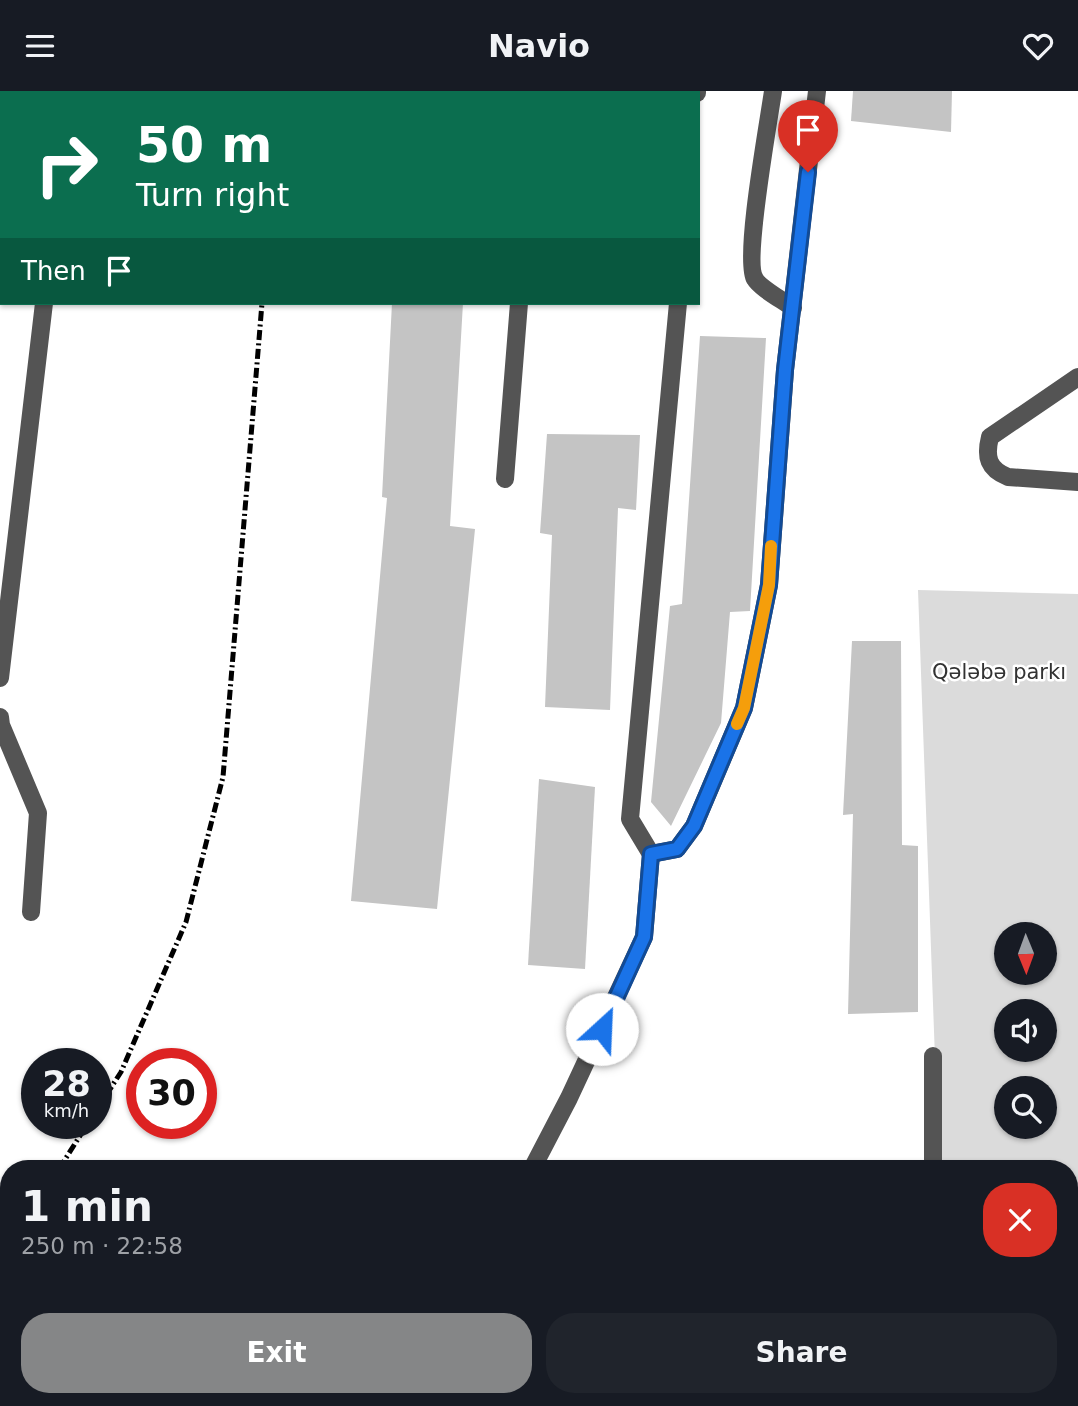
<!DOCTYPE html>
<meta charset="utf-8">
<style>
body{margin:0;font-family:"DejaVu Sans",sans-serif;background:#20242c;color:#f1f3f6;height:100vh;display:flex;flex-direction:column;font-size:26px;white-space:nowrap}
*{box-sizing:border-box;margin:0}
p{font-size:23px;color:#9ea1a6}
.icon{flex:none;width:38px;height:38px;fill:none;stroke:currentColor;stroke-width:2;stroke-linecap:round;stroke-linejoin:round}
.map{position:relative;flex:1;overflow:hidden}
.sheet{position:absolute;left:0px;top:1069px;width:1078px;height:247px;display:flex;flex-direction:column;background:#171b24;border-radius:28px 28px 0 0;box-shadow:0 2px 5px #0004}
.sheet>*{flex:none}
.guide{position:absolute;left:0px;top:0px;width:700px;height:214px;box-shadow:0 2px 5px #0004;background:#0b6e4f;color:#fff;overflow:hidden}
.needle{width:46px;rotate:179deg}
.buttons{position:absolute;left:994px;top:831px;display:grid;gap:14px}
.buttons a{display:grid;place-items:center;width:63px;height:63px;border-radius:50%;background:#171b24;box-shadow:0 2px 5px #0004;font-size:35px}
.speed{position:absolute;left:21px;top:957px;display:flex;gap:14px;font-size:35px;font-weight:700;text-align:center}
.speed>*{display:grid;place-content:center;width:91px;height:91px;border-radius:50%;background:#171b24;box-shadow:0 2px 5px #0004;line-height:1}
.speed small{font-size:18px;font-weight:400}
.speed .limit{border:10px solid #d22;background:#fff;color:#111}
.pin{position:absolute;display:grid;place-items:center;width:60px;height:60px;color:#fff;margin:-72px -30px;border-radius:50% 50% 50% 0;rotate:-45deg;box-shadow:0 0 7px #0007}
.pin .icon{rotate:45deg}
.me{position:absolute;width:77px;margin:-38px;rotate:25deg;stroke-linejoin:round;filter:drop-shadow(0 0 5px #0008)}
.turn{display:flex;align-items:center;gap:24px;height:147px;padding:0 21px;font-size:32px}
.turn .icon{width:91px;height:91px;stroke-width:2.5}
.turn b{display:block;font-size:49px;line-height:60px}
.then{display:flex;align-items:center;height:66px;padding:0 21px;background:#0003;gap:14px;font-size:26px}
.round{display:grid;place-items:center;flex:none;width:74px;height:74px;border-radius:28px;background:#20242c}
.summary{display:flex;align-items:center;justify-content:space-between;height:119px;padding:0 21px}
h1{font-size:42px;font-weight:700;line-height:52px}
.cta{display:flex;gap:14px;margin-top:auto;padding:14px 21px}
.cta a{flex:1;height:80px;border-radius:28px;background:#858687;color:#fff;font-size:28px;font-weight:700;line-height:80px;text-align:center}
.cta a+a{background:#20242c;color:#f1f3f6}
header{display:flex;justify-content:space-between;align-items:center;height:91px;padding:0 21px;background:#171b24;font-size:32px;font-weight:700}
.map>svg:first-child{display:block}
</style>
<header><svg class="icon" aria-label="menu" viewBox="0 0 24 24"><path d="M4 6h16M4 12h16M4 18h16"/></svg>Navio<svg class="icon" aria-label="heart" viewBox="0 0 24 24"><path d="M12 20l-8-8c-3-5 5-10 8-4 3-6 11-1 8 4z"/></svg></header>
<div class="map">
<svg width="1078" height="1315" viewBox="0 0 1078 1315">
<rect width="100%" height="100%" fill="#fff"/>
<path fill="#dbdbdb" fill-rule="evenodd" d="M 918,499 L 1078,503 L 1078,1234 L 1069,1234 L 1069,1078 L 939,1078 ZM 1006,844 L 1045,844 L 1045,882 L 1006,882 ZM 1006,920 L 1045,920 L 1045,959 L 1006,959 ZM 1006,998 L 1045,998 L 1045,1036 L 1006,1036 Z"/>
<g fill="#c4c4c4">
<path d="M 853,0 L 952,0 L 951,41 L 851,30 Z"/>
<path d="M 392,212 L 463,212 L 450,435 L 475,438 L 437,818 L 351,810 L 387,407 L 382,406 Z"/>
<path d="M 700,245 L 766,247 L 750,520 L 730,521 L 721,632 L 671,735 L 651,711 L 670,515 L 682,513 Z"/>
<path d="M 547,343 L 640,344 L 636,419 L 618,417 L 610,619 L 545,616 L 552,444 L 540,442 Z"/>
<path d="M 852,550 L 901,550 L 902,754 L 918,755 L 918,921 L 848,923 L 853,723 L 843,724 Z"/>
<path d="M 539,688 L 595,696 L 585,878 L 528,874 Z"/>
</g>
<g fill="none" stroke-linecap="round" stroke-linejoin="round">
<g stroke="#545454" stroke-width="18">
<path d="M 512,0 L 512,2"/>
<path d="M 773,0 C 769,29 743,170 755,188 C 760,197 784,210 793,217"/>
<path d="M 68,2 L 68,0"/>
<path d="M 697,2 L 697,0"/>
<path d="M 678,212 L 630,728 L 651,763 L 677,758 L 694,735 L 744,617 L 769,494 L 785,279 L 817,0"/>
<path d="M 1078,286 L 990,346 C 985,366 988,378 1008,386 L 1078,391"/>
<path d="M 505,388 L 519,212"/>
<path d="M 0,587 L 44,212"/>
<path d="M 0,626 L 1,634 L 38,722 L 31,821"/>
<path d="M 532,1078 L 569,1007 L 644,846 L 651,763"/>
<path d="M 933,1078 L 933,965"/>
<path d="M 478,1314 L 560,1314 L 561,1307"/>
<path d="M 329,1315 L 333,1313 L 335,1307"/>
<path d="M 904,1315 L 904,1307"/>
</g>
<g stroke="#000" stroke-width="5" stroke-dasharray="10 3.5 2 3.5" stroke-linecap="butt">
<path d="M 280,2 L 280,0"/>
<path d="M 96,1020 L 121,981 L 186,831 L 223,686 L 262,212"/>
<path d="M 59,1078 L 88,1032"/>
<path d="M 0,1155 L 9,1145"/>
</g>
</g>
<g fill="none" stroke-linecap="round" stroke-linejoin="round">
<defs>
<path id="route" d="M 602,938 L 644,846 L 651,763 L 677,758 L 694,735 L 744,617 L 769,494 L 785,279 L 808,81"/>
</defs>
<use href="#route" stroke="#114b97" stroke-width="18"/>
<use href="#route" stroke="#1a73e8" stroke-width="12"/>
<path stroke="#f59e0b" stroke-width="12" d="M 737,633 L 744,617 L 769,494 L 771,455"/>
</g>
<g text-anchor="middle" stroke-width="5" stroke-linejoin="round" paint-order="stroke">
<g font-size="21" fill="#323232" stroke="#fff">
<text x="999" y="588">Qələbə parkı</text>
</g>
</g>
</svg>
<div class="buttons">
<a><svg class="needle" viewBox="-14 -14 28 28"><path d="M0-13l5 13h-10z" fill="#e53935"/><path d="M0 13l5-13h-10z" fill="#9ea1a6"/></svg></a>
<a><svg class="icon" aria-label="sound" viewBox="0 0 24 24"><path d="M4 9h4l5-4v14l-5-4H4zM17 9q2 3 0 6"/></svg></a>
<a><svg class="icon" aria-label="search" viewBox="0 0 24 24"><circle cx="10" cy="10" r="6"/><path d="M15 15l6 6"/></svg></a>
</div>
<div class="speed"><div>28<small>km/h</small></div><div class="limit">30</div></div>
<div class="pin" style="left:808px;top:81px;background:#d93025"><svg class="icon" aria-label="arrive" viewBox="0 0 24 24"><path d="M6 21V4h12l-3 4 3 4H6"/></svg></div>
<svg class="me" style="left:602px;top:938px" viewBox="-20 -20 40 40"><circle r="19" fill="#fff"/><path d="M0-13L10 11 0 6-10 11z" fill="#1a73e8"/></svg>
<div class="guide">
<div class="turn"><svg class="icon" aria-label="right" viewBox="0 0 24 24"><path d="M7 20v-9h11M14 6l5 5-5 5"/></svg><div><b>50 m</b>Turn right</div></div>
<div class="then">Then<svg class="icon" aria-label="arrive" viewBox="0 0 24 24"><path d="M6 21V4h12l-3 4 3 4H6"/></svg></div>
</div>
<section class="sheet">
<div class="summary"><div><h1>1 min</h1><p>250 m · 22:58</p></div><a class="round" style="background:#d93025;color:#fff"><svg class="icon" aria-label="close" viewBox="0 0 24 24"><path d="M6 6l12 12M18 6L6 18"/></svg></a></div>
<div class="cta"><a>Exit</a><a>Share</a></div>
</section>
</div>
